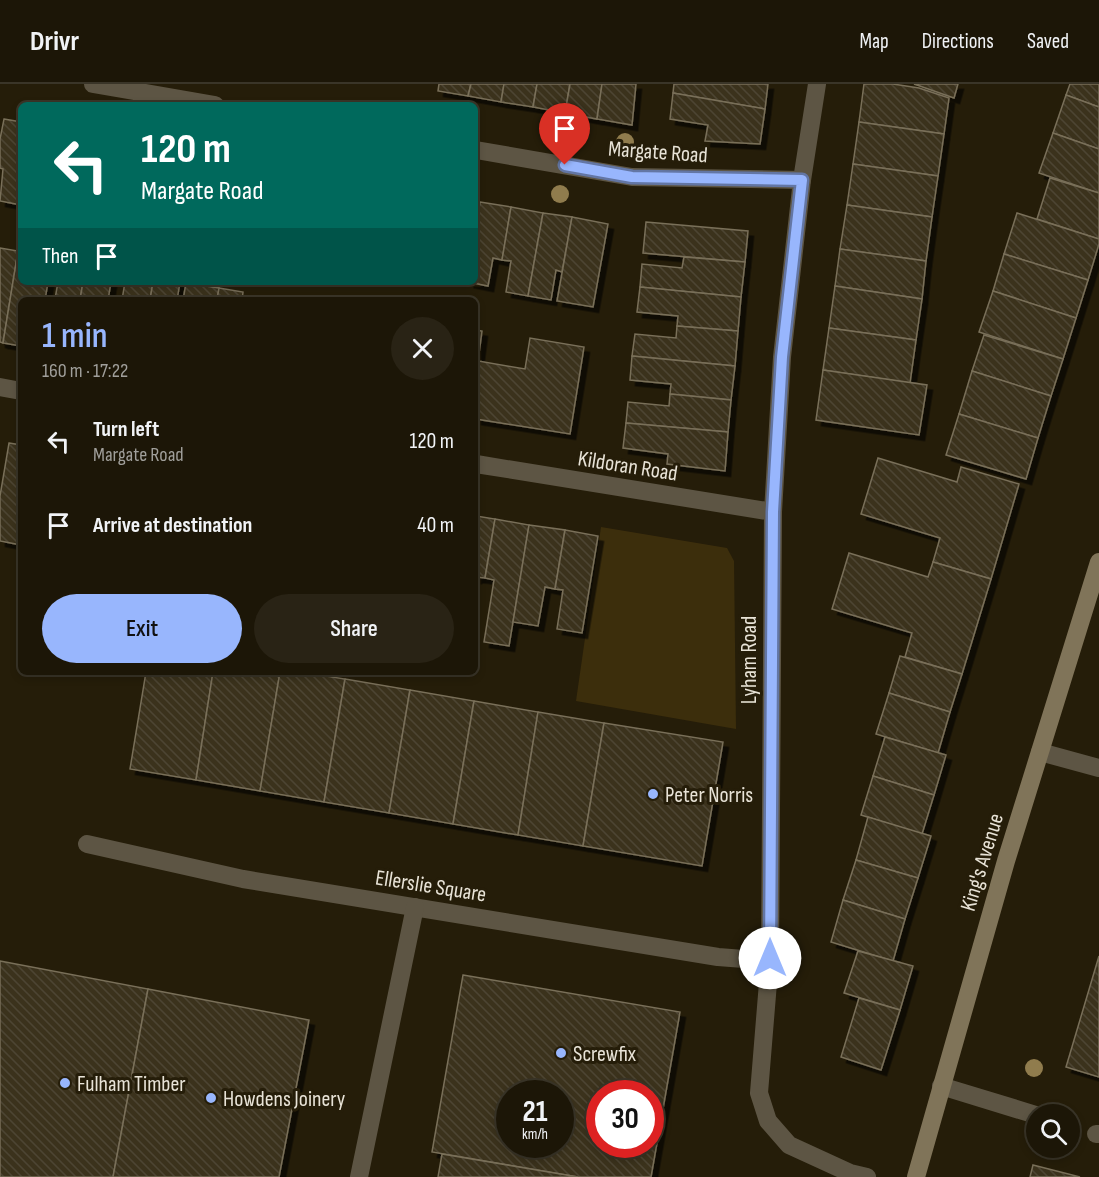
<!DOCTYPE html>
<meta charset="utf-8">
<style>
body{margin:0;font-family:"Sofia Sans Condensed",sans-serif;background:#292315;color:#f1f3f6;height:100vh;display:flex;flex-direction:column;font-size:22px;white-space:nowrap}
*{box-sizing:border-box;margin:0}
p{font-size:20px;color:#a09f9b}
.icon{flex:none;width:33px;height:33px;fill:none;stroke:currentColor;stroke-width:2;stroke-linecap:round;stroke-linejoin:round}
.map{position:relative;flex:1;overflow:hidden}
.panel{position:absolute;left:18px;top:213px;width:460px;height:378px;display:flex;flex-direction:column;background:#1c1607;border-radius:9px;box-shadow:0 3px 9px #0003,0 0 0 2px #3a3528}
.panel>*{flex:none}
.banner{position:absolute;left:18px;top:18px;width:460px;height:183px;border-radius:9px;box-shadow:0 3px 9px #0003,0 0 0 2px #3a3528;background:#00695c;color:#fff;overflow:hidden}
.controls{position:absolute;left:1026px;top:1020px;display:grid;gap:12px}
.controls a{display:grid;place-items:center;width:54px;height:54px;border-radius:50%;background:#1c1607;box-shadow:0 3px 9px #0003,0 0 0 2px #3a3528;font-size:30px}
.speed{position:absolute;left:496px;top:996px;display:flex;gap:12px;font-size:30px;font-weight:700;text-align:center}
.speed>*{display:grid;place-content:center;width:78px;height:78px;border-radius:50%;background:#1c1607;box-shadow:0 3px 9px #0003,0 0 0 2px #3a3528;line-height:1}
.speed small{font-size:15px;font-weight:400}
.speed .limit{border:9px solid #d22;background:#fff;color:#111}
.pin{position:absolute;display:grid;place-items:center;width:51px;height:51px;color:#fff;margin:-62px -26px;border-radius:50% 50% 50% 0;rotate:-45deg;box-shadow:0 0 6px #0007}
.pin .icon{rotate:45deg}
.me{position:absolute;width:66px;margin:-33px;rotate:0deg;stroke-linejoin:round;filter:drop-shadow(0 0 4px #0008)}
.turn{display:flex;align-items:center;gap:21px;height:126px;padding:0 24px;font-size:27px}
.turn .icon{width:78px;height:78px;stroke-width:2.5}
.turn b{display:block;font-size:42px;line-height:51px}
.then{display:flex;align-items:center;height:57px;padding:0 24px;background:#0003;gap:12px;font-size:22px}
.round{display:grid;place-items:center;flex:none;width:63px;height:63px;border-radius:32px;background:#292315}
.headline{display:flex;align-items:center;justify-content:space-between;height:102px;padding:0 24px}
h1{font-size:36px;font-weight:600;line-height:45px;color:#98b6fd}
.button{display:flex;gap:12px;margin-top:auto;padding:12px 24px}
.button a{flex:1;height:69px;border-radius:36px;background:#98b6fd;color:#111;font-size:24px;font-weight:600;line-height:69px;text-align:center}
.button a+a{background:#292315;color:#f1f3f6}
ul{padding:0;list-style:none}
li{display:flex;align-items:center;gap:18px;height:84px;padding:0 24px}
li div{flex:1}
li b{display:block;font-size:22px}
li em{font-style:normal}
header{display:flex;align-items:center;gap:36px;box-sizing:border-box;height:84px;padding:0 30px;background:#1c1607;border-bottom:2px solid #3a3528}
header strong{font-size:28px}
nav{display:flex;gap:33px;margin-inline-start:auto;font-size:21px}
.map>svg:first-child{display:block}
</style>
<header>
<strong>Drivr</strong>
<nav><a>Map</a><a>Directions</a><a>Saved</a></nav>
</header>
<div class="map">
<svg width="1099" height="1093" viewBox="0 0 1099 1093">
<defs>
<pattern id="building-back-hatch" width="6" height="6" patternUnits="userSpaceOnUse" patternTransform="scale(1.5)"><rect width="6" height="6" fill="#3a311e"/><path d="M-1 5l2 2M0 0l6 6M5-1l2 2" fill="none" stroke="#4d4533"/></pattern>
<filter id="shadow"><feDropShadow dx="5.5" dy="5.5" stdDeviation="0" flood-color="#0009"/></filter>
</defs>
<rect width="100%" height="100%" fill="#251d09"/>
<path fill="#3c2e0c" d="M 601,443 L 727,464 L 734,477 L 736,645 L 576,617 Z"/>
<g fill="url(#building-back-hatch)" stroke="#796f59" stroke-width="1.5" fill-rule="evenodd" filter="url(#shadow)">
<path d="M 439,0 L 471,0 L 468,12 L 438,7 Z"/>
<path d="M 471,0 L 504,0 L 501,18 L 468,12 Z"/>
<path d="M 504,0 L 537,0 L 533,23 L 501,18 Z"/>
<path d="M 537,0 L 570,0 L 565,29 L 533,23 Z"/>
<path d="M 570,0 L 602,0 L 597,35 L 565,29 Z"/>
<path d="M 602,0 L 636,0 L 632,41 L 597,35 Z"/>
<path d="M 674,0 L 768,0 L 765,25 L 673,9 Z"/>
<path d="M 864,0 L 893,0 L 919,4 L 949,14 L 944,50 L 859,38 Z"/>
<path d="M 914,0 L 958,0 L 954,14 Z"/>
<path d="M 1070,0 L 1099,0 L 1099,23 L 1066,11 Z"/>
<path d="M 673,9 L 765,25 L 760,60 L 705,57 L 708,41 L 670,35 Z"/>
<path d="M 1066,11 L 1099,23 L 1099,65 L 1053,49 Z"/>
<path d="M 4,35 L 21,38 L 21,121 L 0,117 L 3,85 L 0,84 L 0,55 Z"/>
<path d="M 859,38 L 944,50 L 938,92 L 853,80 Z"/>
<path d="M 1053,49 L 1099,65 L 1099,109 L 1039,89 Z"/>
<path d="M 853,80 L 938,92 L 932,133 L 847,121 Z"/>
<path d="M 1050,94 L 1099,109 L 1099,155 L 1037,135 Z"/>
<path d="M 480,118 L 511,123 L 502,176 L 493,174 L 488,202 L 468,198 L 476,198 L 476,146 Z"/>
<path d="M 847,121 L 932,133 L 926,177 L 840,165 Z"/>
<path d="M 511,123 L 543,129 L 528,212 L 506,208 L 511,177 L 502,176 Z"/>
<path d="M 543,129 L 572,133 L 562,188 L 556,186 L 551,216 L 528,212 Z"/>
<path d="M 1017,129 L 1099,155 L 1099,160 L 1088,196 L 1004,170 Z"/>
<path d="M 572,133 L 608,140 L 593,223 L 557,217 Z"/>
<path d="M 646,138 L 748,147 L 745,178 L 643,169 Z"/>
<path d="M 0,164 L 18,167 L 3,259 L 0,258 Z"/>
<path d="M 840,165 L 926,177 L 922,215 L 835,202 Z"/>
<path d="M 18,167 L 21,167 L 21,198 L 48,198 L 45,216 L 21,216 L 21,262 L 3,259 Z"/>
<path d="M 1004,170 L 1088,196 L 1076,234 L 993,207 Z"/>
<path d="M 684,173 L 745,178 L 741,213 L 640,203 L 642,180 L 682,184 Z"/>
<path d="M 58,198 L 83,198 L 80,216 L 45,216 L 45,214 L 55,215 Z"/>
<path d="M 83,198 L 111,198 L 108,216 L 80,216 Z"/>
<path d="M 125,198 L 153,198 L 150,216 L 122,216 Z"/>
<path d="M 153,198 L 180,198 L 177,216 L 150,216 Z"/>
<path d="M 186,199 L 219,204 L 217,216 L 183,216 Z"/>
<path d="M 835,202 L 922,215 L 916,256 L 829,244 Z"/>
<path d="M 640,203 L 741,213 L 738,247 L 677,242 L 678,232 L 637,228 Z"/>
<path d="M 219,204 L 243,208 L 242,216 L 217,216 Z"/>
<path d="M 993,207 L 1076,234 L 1063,275 L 979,248 Z"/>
<path d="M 677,242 L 738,247 L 735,282 L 632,272 L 635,250 L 676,254 Z"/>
<path d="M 829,244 L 916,256 L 910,299 L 823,286 Z"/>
<path d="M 476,246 L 482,247 L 478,277 L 525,285 L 530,254 L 584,263 L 570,350 L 476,335 Z"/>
<path d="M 984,251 L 1063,275 L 1051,312 L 972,287 Z"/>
<path d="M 632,272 L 735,282 L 731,316 L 670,310 L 671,300 L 630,296 Z"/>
<path d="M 823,286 L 927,301 L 919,351 L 816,336 Z"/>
<path d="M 972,287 L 1051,312 L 1038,354 L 959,330 Z"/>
<path d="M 670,310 L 731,316 L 728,348 L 626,339 L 628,318 L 669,322 Z"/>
<path d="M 959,330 L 1038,354 L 1026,395 L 946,371 Z"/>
<path d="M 626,339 L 728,348 L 725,387 L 667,380 L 668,370 L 623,364 Z"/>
<path d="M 9,359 L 21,361 L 21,461 L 0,457 L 0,412 Z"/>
<path d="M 878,374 L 957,398 L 961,383 L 1019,400 L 991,495 L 933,478 L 940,454 L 861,430 Z"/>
<path d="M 476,432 L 495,435 L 485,494 L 476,493 L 476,495 Z"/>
<path d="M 495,435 L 529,441 L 509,562 L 484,558 L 494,496 L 485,494 Z"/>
<path d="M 529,441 L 565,446 L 555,505 L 545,503 L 538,542 L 513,538 Z"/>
<path d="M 565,446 L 598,452 L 582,549 L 557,545 L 563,506 L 555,505 Z"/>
<path d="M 849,469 L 928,493 L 933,478 L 991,495 L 962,590 L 905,573 L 912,549 L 832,525 Z"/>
<path d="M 900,572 L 962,590 L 950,628 L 889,609 Z"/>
<path d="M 146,588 L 213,588 L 196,696 L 130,685 Z"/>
<path d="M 213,588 L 280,588 L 260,707 L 196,696 Z"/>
<path d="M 280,588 L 301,588 L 345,595 L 324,718 L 260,707 Z"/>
<path d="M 345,595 L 410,606 L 389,729 L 324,718 Z"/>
<path d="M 410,606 L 474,617 L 453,740 L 389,729 Z"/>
<path d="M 889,609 L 950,628 L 938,669 L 876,650 Z"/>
<path d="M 474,617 L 538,628 L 518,751 L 453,740 Z"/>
<path d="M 538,628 L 604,639 L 583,762 L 518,751 Z"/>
<path d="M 604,639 L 723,658 L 702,782 L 583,762 Z"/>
<path d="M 885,653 L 946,671 L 934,711 L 873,692 Z"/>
<path d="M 873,692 L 934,711 L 922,750 L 861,731 Z"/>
<path d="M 868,733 L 931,752 L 918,794 L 856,776 Z"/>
<path d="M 856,776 L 918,794 L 905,835 L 843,816 Z"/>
<path d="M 843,816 L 905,835 L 893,877 L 831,858 Z"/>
<path d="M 858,867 L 913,882 L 900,926 L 844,909 Z"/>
<path d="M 1099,872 L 1099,993 L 1066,983 Z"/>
<path d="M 0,877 L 148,905 L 113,1093 L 0,1093 Z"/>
<path d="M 463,891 L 680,928 L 651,1093 L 578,1093 L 432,1068 ZM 510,1010 L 561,1010 L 561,1060 L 510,1060 ZM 600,1010 L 651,1010 L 651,1060 L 600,1060 Z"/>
<path d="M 148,905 L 309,936 L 279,1093 L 113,1093 Z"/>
<path d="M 859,914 L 900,926 L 881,986 L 841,973 Z"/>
<path d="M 442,1070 L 578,1093 L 438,1093 Z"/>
<path d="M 1033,1081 L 1080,1093 L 1030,1093 Z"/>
</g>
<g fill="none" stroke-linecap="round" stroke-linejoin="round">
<g stroke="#5d5544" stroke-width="18">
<path d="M 1040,668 L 1099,684"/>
<path d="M 87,760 L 243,795 L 718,873 L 744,875 L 770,874"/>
<path d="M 941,1002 L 1036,1031"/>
<path d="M 1096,1050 L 1099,1050"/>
<path d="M 359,1093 L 415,823"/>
</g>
<g stroke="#5d5544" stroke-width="18">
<path d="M 93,0 L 215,21"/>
<path d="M 817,0 L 802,96 L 782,273 L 773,428 L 770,874 L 759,1009 L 768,1037 L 789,1061 L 850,1089 L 867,1093"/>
<path d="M 476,66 L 632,93 L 802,96"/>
<path d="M 0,303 L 21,307"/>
<path d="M 476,380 L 773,428"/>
</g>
<path stroke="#807459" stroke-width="18" d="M 916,1093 L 1006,777 L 1099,478"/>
</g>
<g fill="#907c4d">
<circle cx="625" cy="58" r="9"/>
<circle cx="560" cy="110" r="9"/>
<circle cx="1034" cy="984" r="9"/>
</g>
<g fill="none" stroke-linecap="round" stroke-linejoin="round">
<defs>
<path id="route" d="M 565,81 L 632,93 L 802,96 L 782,273 L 773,428 L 770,874"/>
</defs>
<use href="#route" stroke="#6376a4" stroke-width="15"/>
<use href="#route" stroke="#98b6fd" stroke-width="10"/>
</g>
<g fill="#98b6fd" stroke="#251d09" stroke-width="2">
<circle cx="653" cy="710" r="6"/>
<circle cx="561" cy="969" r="6"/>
<circle cx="65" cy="999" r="6"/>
<circle cx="211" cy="1014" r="6"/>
</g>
<g text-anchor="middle" stroke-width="6" stroke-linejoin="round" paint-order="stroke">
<g font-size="22" fill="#e8e3d7" stroke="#251d09">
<text transform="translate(658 67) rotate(4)" y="8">Margate Road</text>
<text transform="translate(628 381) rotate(9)" y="8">Kildoran Road</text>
<text transform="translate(748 576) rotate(-90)" y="8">Lyham Road</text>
<text transform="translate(981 778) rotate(-73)" y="8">King's Avenue</text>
<text transform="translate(431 801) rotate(9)" y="8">Ellerslie Square</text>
</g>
<g font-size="22" fill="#e8e3d7" stroke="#251d09" text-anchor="start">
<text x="665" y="718">Peter Norris</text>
<text x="573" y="977">Screwfix</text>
<text x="77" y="1007">Fulham Timber</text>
<text x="223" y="1022">Howdens Joinery</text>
</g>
</g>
</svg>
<div class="controls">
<a><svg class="icon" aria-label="search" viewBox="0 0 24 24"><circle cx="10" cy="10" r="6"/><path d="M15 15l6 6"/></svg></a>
</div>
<div class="speed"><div>21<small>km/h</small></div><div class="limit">30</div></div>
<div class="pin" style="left:565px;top:81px;background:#d93025"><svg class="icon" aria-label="arrive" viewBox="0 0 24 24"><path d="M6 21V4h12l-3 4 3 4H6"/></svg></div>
<svg class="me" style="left:770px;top:874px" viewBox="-20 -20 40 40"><circle r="19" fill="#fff"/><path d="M0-13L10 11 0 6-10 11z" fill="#98b6fd"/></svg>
<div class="banner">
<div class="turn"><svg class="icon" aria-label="left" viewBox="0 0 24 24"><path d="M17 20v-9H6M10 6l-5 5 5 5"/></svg><div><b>120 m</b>Margate Road</div></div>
<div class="then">Then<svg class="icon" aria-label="arrive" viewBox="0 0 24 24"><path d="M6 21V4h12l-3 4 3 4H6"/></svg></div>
</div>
<section class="panel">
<div class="headline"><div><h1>1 min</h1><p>160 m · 17:22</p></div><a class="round"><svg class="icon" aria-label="close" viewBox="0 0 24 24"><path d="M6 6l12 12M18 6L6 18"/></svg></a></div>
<ul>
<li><svg class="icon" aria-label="left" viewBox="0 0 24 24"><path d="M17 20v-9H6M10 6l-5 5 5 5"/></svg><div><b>Turn left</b><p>Margate Road</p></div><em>120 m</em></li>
<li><svg class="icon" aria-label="arrive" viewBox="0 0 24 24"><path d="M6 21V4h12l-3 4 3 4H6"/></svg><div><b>Arrive at destination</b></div><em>40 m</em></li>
</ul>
<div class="button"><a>Exit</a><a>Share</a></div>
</section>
</div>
